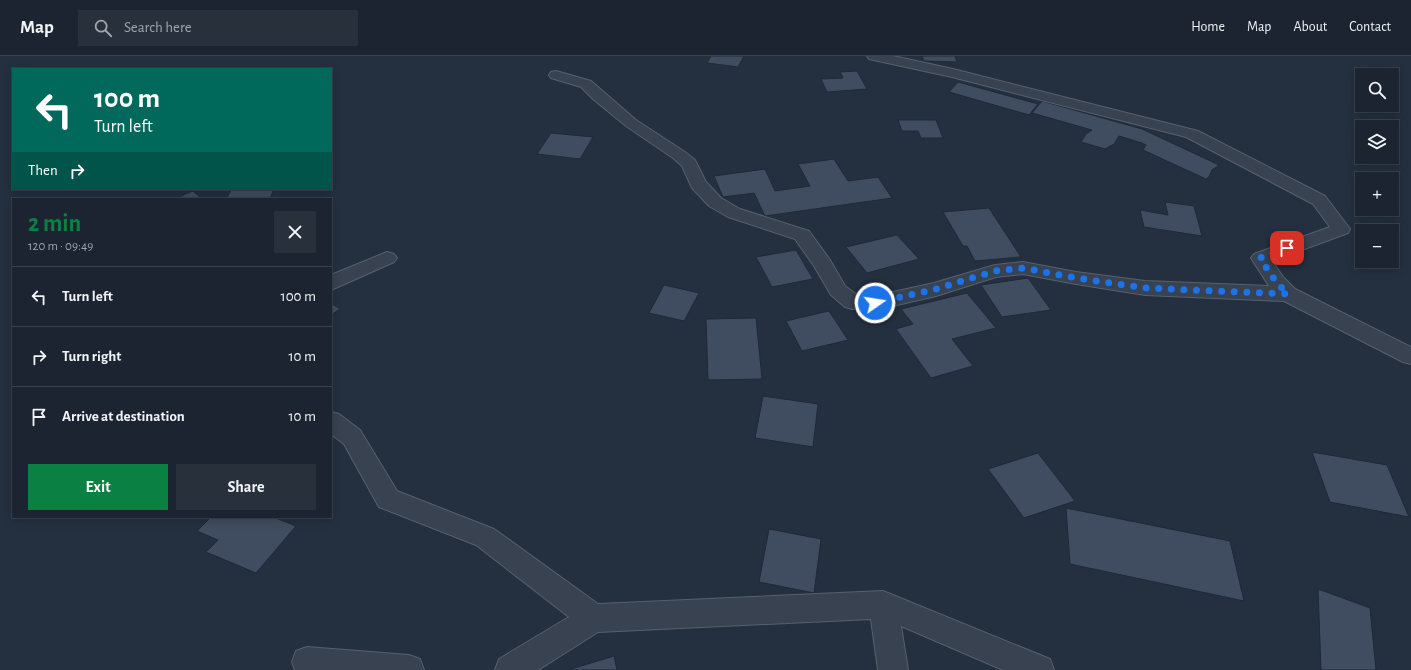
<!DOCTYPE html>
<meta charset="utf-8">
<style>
body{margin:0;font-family:"Alegreya Sans",sans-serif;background:#28303c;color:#f1f3f6;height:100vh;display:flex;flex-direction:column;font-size:15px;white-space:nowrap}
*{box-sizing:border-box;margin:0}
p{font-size:13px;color:#a0a4ab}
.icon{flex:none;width:22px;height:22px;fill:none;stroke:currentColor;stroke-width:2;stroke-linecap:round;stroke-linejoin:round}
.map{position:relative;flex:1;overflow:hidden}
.details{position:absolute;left:12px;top:142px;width:320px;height:320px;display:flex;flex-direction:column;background:#1b2430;border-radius:0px;box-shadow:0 2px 10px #0003,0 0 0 1px #39414c}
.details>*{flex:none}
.guide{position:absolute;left:12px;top:12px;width:320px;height:122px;border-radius:0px;box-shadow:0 2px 10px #0003,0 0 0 1px #39414c;background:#00695c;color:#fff;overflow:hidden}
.controls{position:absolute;left:1355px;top:12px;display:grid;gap:8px}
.controls a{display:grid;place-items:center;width:44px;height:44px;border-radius:0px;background:#1b2430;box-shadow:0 2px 10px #0003,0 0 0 1px #39414c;font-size:20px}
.pin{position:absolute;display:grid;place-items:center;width:34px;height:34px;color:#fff;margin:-17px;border-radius:8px;box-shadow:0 2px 6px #0006}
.me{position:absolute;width:44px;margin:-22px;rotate:77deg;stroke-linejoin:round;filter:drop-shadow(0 0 3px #0008)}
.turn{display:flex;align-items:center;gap:14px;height:84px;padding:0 16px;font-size:18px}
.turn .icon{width:52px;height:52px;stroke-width:2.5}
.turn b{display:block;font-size:28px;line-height:34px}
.then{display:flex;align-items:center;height:38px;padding:0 16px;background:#0003;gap:8px;font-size:15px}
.round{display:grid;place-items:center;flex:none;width:42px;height:42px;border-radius:0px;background:#28303c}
.summary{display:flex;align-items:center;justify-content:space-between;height:68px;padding:0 16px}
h1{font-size:24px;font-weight:700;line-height:30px;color:#0b8043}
.cta{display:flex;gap:8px;margin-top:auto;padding:8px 16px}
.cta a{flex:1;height:46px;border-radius:0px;background:#0b8043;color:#fff;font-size:16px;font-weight:700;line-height:46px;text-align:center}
.cta a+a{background:#28303c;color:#f1f3f6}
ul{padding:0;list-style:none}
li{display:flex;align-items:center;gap:12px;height:60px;padding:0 16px;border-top:1px solid #39414c}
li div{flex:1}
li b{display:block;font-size:15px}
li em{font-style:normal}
header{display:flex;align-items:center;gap:24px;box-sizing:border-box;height:56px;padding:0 20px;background:#1b2430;border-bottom:1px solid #39414c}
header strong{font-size:19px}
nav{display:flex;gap:22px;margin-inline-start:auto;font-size:14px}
.search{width:280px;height:36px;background:#28303c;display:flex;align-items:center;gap:10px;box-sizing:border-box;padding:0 14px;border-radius:0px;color:#a0a4ab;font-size:15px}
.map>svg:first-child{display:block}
</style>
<header>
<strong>Map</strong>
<div class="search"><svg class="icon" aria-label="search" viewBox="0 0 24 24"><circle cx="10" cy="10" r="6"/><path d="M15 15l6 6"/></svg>Search here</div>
<nav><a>Home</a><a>Map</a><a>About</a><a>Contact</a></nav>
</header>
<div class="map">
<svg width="1411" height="614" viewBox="0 0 1411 614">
<rect width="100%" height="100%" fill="#243040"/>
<g fill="#404d60" stroke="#1f2937">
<path d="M 711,0 L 744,0 L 738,11 L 707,7 Z"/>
<path d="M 922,0 L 955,0 L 957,6 L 924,5 Z"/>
<path d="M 857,15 L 867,33 L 827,36 L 821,23 L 843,22 L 840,16 Z"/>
<path d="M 958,26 L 1038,48 L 1029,59 L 949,36 Z"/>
<path d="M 1042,45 L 1142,73 L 1219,109 L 1212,114 L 1209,121 L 1206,123 L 1143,94 L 1146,89 L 1142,87 L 1119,80 L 1114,88 L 1105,93 L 1081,86 L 1086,78 L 1092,74 L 1032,57 Z"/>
<path d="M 898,64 L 936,64 L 943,82 L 921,82 L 918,75 L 902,75 Z"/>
<path d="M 551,77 L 593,81 L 580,103 L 537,98 Z"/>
<path d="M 834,103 L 848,125 L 878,121 L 892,142 L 765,160 L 754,137 L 723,141 L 714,120 L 765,113 L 775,135 L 810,130 L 798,108 Z"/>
<path d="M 232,133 L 274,133 L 270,143 L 226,143 Z"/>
<path d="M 193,135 L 202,143 L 174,143 Z"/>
<path d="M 1165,146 L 1194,150 L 1202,180 L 1144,171 L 1140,154 L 1168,159 Z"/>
<path d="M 989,152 L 1021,201 L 975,205 L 967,190 L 963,190 L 943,156 Z"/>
<path d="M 897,179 L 919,203 L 867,217 L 846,191 Z"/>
<path d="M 796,194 L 813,223 L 772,231 L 756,201 Z"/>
<path d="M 1028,222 L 1051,254 L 1002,261 L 981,229 Z"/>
<path d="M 664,229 L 699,237 L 684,265 L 649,257 Z"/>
<path d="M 967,237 L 996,272 L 952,283 L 973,310 L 931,322 L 896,273 L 913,268 L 901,253 Z"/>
<path d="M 331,247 L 340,253 L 331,259 Z"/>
<path d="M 829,255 L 848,284 L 802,295 L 786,265 Z"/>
<path d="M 756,262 L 762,323 L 708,324 L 706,263 Z"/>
<path d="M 763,340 L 818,348 L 813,391 L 755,382 Z"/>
<path d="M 1312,396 L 1387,409 L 1409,461 L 1330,446 Z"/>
<path d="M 1038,397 L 1075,445 L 1024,462 L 988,413 Z"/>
<path d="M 1066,452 L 1230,485 L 1244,545 L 1070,508 Z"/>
<path d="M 211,461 L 273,461 L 296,470 L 256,517 L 206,496 L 218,484 L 197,475 Z"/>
<path d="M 769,473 L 821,483 L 814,537 L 759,526 Z"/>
<path d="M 1318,533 L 1370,552 L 1376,614 L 1321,614 Z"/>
<path d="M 614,600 L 617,614 L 568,614 Z"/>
</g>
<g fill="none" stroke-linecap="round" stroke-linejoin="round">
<defs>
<g id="minor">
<path d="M 867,0 L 893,0 L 953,13 L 1198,75 L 1325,140 L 1350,173 L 1348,177 L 1272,205 L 1283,221 L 1295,233 L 1411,291 L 1411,308 L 1403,306 L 1284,245 L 1145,239 L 1076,228 L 1023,218 L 996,221 L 936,240 L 875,254 L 852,253 L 845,251 L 831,239 L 814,210 L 795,183 L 728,161 L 709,150 L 692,132 L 682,110 L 673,102 L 626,70 L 593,43 L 581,31 L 551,22 L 549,19 L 551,16 L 556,15 L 591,25 L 636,64 L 685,96 L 695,104 L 706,126 L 721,142 L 740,153 L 809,175 L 830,204 L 845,230 L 857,239 L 875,240 L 934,227 L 995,209 L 1023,206 L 1076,216 L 1145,225 L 1269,230 L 1251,202 L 1254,198 L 1330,171 L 1313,148 L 1186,81 L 952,21 L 869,3 Z"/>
<path d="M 387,196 L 394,198 L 397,202 L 394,206 L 331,234 L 331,219 Z"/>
<path d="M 331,356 L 339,358 L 360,374 L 397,435 L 494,473 L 598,548 L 883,535 L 1050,603 L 1054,614 L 1003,614 L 901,570 L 908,614 L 878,614 L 871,563 L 598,576 L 538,614 L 495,614 L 499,603 L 569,561 L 476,489 L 379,451 L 344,388 L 331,378 Z"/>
<path d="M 307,591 L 409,599 L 420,603 L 424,614 L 295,614 L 292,606 L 296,595 Z"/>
</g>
</defs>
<use href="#minor" stroke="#56606e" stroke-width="2"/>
<use href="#minor" fill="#384250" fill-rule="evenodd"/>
</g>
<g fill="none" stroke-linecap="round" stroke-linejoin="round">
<path stroke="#1a73e8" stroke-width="7" stroke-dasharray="0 12.6" d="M 875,247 L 936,233 L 995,215 L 1023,212 L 1076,222 L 1145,232 L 1288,238 L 1276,226 L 1260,202 L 1287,192"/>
</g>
</svg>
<div class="controls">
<a><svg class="icon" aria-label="search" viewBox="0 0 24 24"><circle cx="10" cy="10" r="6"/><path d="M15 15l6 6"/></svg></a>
<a><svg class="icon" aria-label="layers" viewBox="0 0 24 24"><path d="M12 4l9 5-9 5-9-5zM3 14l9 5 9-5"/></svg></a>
<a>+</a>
<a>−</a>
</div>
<div class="pin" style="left:1287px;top:192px;background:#d93025"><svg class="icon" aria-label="arrive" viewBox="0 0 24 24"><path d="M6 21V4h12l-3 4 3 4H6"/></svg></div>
<svg class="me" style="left:875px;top:247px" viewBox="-20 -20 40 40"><circle r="17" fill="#1a73e8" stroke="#fff" stroke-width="3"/><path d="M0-11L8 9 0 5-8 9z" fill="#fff"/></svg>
<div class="guide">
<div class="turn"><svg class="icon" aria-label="left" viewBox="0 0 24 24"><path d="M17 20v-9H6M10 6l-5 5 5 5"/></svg><div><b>100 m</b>Turn left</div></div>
<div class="then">Then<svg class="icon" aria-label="right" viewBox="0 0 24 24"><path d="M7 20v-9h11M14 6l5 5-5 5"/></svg></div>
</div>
<section class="details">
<div class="summary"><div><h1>2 min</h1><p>120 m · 09:49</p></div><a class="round"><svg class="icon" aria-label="close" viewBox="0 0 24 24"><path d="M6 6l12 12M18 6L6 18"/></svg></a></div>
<ul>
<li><svg class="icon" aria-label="left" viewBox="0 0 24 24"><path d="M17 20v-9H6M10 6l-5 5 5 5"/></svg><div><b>Turn left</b></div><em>100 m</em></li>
<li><svg class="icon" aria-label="right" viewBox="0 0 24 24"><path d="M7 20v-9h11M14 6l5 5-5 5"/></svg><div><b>Turn right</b></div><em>10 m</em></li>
<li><svg class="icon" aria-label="arrive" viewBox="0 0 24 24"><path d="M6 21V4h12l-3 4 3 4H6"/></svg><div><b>Arrive at destination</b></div><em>10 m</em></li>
</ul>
<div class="cta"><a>Exit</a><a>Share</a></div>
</section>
</div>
